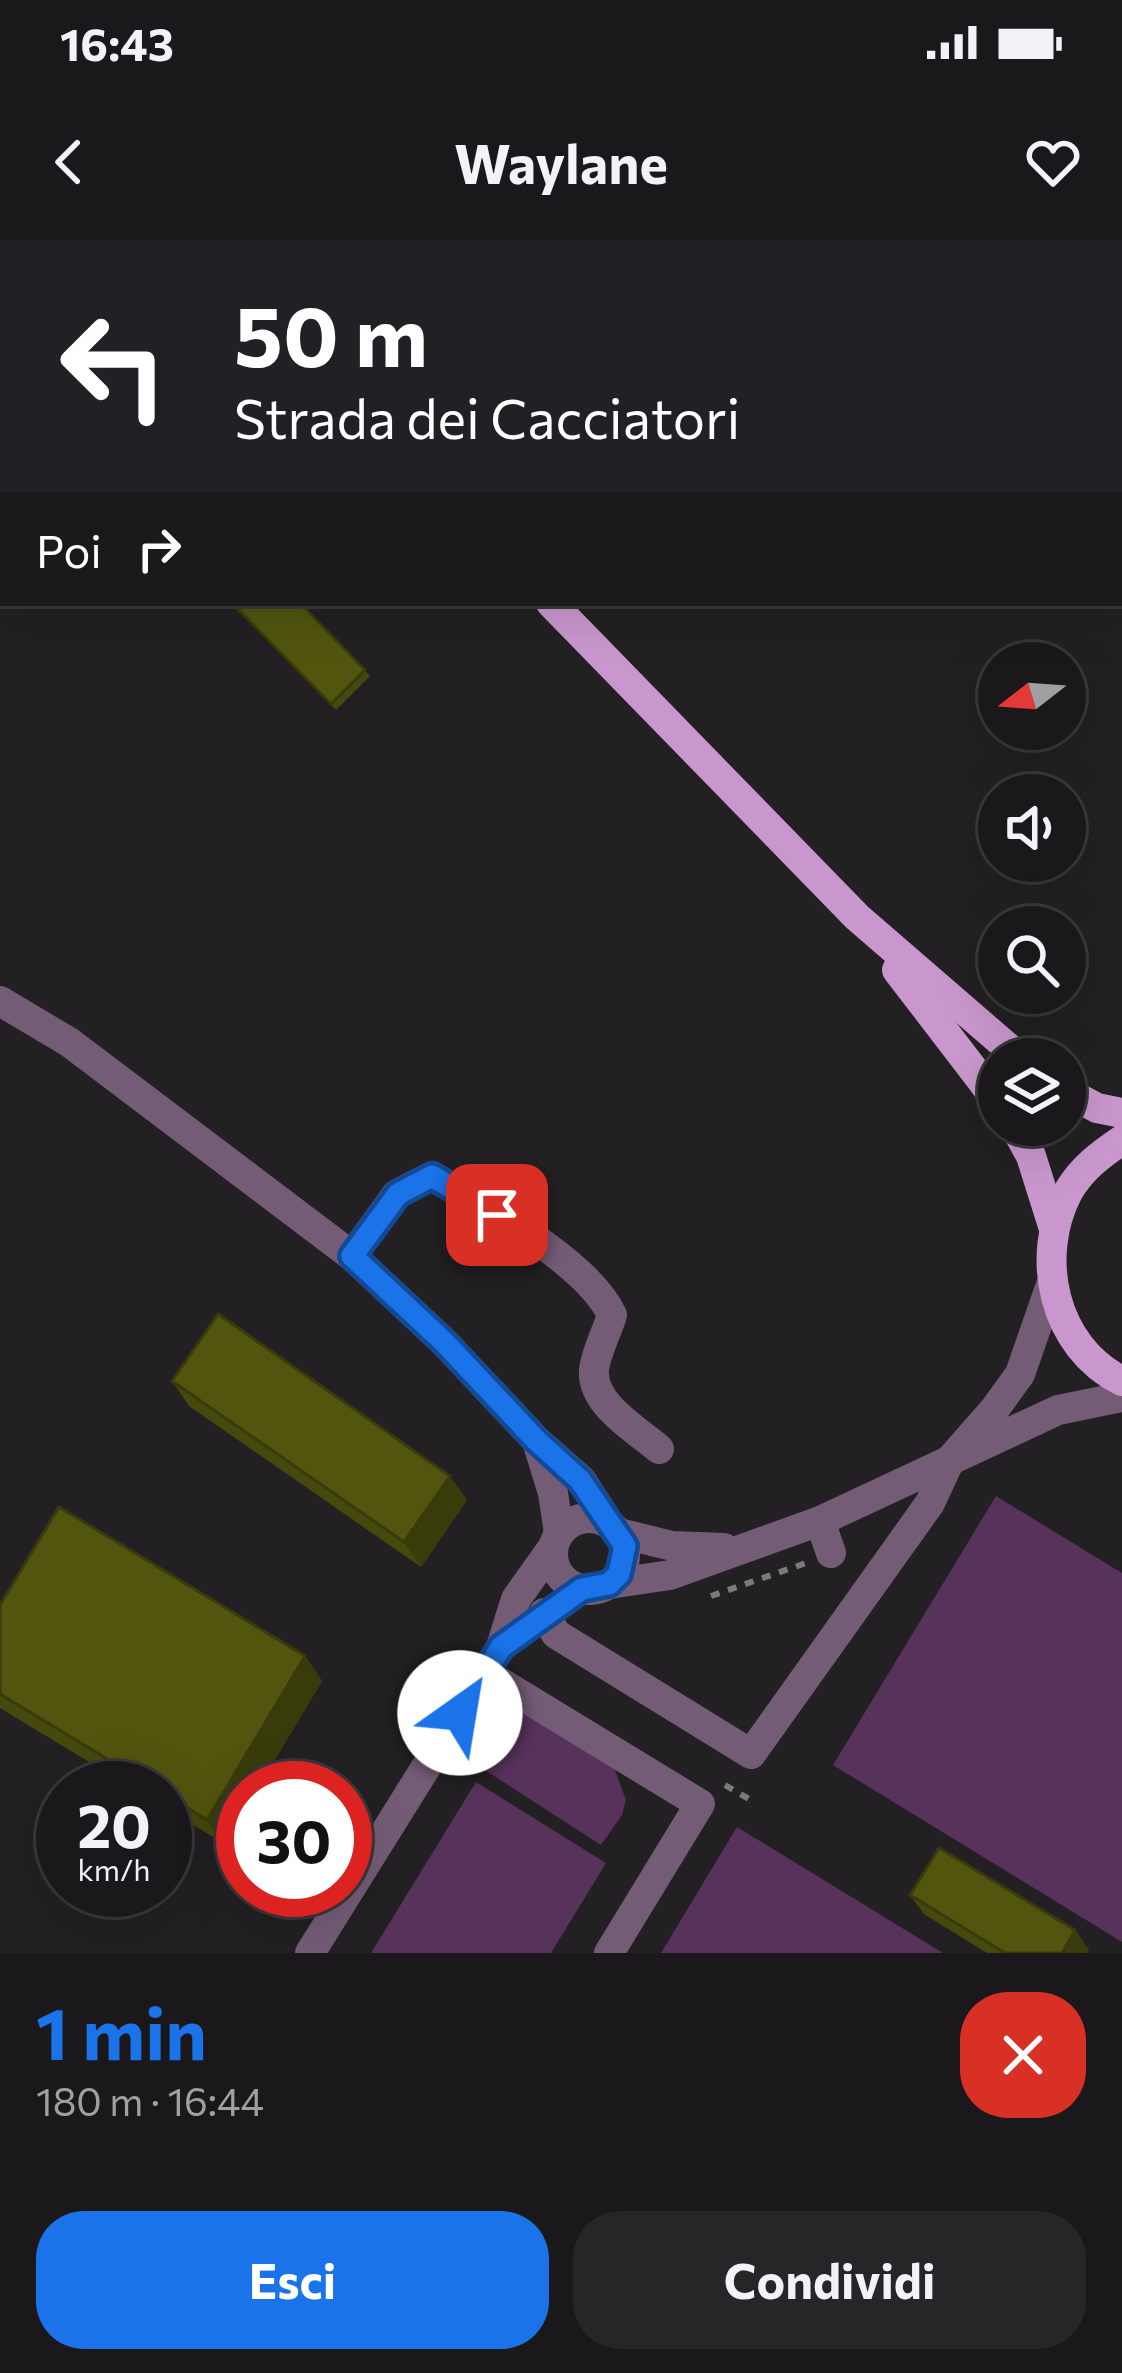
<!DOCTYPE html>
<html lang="it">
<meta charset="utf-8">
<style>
body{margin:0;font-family:Commissioner,sans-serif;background:#272527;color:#f1f3f6;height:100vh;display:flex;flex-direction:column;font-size:45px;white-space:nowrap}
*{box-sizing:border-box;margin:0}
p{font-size:39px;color:#9fa0a2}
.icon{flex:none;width:66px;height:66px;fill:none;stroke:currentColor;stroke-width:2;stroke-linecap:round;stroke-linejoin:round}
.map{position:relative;height:1713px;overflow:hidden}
.side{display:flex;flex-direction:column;background:#1a181a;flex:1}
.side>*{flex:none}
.top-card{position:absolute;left:0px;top:0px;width:1122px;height:366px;box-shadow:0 12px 48px #0002,0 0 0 3px #383739;background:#202124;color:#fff;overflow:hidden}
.needle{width:78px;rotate:253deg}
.buttons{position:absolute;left:978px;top:402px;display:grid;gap:24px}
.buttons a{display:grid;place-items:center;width:108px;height:108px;border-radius:50%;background:#1a181a;box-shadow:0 12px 48px #0002,0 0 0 3px #383739;font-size:60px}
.speed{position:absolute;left:36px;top:1521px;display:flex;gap:24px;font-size:60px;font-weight:700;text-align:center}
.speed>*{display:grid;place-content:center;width:156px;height:156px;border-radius:50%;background:#1a181a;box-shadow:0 12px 48px #0002,0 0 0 3px #383739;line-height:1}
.speed small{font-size:30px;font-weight:400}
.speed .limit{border:18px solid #d22;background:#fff;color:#111}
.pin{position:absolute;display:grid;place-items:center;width:102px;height:102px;color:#fff;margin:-51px;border-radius:24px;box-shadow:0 6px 18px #0006}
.me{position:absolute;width:132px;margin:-66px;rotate:32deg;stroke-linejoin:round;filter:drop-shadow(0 0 9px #0008)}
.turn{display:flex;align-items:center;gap:42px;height:252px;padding:0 36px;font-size:54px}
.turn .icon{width:156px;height:156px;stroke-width:2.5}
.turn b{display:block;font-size:84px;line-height:102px}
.then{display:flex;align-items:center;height:114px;padding:0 36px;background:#0003;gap:24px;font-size:45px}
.round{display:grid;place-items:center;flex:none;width:126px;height:126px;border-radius:48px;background:#272527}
.summary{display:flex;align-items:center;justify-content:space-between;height:204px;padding:0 36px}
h1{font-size:72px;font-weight:700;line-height:90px;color:#1a73e8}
.action{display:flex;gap:24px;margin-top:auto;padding:24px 36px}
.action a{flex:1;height:138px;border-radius:48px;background:#1a73e8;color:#fff;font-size:48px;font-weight:700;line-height:138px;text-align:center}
.action a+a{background:#272527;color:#f1f3f6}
.status{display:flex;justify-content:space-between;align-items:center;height:84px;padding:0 60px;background:#1a181a;direction:ltr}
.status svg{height:33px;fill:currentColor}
header{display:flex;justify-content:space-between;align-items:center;height:156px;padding:0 36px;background:#1a181a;font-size:54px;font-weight:700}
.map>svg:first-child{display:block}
</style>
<div class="status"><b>16:43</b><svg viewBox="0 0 49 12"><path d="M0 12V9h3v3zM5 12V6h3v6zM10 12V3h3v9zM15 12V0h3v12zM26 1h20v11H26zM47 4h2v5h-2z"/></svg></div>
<header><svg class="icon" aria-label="back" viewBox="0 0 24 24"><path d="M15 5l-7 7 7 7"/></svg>Waylane<svg class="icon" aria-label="heart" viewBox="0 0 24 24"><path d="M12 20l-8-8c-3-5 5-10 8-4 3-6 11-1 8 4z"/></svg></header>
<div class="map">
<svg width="1122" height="1713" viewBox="0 0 1122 1713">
<rect width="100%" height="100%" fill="#222022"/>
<g fill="#57325b">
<path d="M 996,1256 L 1122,1333 L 1122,1702 L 833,1525 Z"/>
<path d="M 509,1463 L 613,1525 L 626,1560 L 622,1575 L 601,1605 L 474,1523 Z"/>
<path d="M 476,1542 L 606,1623 L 551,1713 L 371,1713 Z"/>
<path d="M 737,1587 L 943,1713 L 661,1713 Z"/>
</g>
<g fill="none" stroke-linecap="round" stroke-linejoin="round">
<g stroke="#7c7a7c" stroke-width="6" stroke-dasharray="9 9" stroke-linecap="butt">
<path d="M 545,0 L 549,3"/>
<path d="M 1119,62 L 1122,59"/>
<path d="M 711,1356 L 806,1323"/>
<path d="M 725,1545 L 749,1559"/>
</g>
<g stroke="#745c76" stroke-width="30">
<path d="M 630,0 L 634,3"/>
<path d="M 701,0 L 704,3"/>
<path d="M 1119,328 L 1122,330"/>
<path d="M 0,761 L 69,802 L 352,1016 L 444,1102 L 537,1201 L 581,1240 L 609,1283"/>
<path d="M 352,1016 L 397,954 L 432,936 C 484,967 587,1021 612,1075 C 607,1092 596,1112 594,1130 C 591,1164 637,1190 659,1209"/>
<path d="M 537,1201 L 553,1253 L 559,1293"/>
<circle cx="589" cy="1314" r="36"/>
<path d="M 820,1281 L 831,1313"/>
<path d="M 619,1293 L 672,1306 L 724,1308"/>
<path d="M 609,1344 L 670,1335 L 820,1281 L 1058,1170 L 1122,1157"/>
<path d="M 544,1373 L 556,1394 L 751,1514 L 930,1263 L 950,1220 L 994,1170 L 1020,1134 L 1052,1042"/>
<path d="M 485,1433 L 700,1564 L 609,1713"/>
<path d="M 310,1713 L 501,1407 L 516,1359 L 553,1307"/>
</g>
<g stroke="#c997cd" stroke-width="30">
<path d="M 196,0 L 199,3"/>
<path d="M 551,363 L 857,677 L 1021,819"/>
<path d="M 897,730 L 999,863"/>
<path d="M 1065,851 L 1097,868 L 1122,873"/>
<path d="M 1014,885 L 1031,916 L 1054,989"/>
<path d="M 1122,900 C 1101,914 1081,929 1068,952 C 1034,1017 1053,1107 1122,1141"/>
</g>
</g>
<g fill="#46490c">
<path d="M 230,363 L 300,363 L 370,436 L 336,470 Z"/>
<path d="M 172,1141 L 467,1260 L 421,1327 L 189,1166 Z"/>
<path d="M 0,1365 L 305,1416 L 322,1441 L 258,1548 L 243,1548 L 225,1604 L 165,1568 L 165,1548 L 132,1548 L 0,1468 Z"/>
<path d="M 910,1655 L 1075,1690 L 1089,1710 L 1087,1713 L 987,1713 L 924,1674 Z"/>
</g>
<g fill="#393c0a">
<path d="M 450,1236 L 467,1260 L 421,1327 L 404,1302 Z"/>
<path d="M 305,1416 L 322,1441 L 258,1548 L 243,1548 L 243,1574 L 225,1604 L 207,1580 Z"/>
<path d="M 1075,1690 L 1089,1710 L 1087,1713 L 1062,1713 Z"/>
</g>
<g fill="#51550e" stroke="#393c0a" stroke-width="3">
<path d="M 802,0 L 902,0 L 905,3 L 805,3 Z"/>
<path d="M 232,363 L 300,363 L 365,430 L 331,464 Z"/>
<path d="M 218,1074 L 450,1236 L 404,1302 L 172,1141 Z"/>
<path d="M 59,1267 L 305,1416 L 207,1580 L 165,1554 L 165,1548 L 155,1548 L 0,1454 L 0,1365 Z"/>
<path d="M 939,1608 L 1075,1690 L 1062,1713 L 1005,1713 L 910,1655 Z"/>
</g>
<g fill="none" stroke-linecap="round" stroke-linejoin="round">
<defs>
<path id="route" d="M 460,1473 L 501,1407 L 582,1349 L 609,1344 L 619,1334 L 625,1306 L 580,1240 L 537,1201 L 444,1102 L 352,1016 L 398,954 L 432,936 L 497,975"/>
</defs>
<use href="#route" stroke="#114b97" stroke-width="30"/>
<use href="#route" stroke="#1a73e8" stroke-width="21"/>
</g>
</svg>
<div class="buttons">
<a><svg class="needle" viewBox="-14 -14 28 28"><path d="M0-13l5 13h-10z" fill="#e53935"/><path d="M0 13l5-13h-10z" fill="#9fa0a2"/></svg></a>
<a><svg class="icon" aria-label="sound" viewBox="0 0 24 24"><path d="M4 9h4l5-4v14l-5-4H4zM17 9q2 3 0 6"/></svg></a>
<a><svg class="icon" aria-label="search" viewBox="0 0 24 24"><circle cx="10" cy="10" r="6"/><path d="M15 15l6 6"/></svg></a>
<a><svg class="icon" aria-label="layers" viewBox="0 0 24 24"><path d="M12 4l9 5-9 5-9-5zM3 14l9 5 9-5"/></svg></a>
</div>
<div class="speed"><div>20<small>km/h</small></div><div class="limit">30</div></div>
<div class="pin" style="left:497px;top:975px;background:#d93025"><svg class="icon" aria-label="arrive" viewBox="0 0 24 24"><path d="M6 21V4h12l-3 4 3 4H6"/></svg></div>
<svg class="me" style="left:460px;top:1473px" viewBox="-20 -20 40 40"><circle r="19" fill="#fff"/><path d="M0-13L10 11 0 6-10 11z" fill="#1a73e8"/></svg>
<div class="top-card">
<div class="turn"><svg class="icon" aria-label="left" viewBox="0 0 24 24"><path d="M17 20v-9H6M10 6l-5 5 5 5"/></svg><div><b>50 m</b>Strada dei Cacciatori</div></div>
<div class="then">Poi<svg class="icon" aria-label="right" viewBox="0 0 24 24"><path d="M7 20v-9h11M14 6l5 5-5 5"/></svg></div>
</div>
</div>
<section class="side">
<div class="summary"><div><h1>1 min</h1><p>180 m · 16:44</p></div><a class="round" style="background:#d93025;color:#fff"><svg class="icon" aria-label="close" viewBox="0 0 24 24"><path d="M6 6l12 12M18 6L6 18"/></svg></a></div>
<div class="action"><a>Esci</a><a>Condividi</a></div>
</section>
